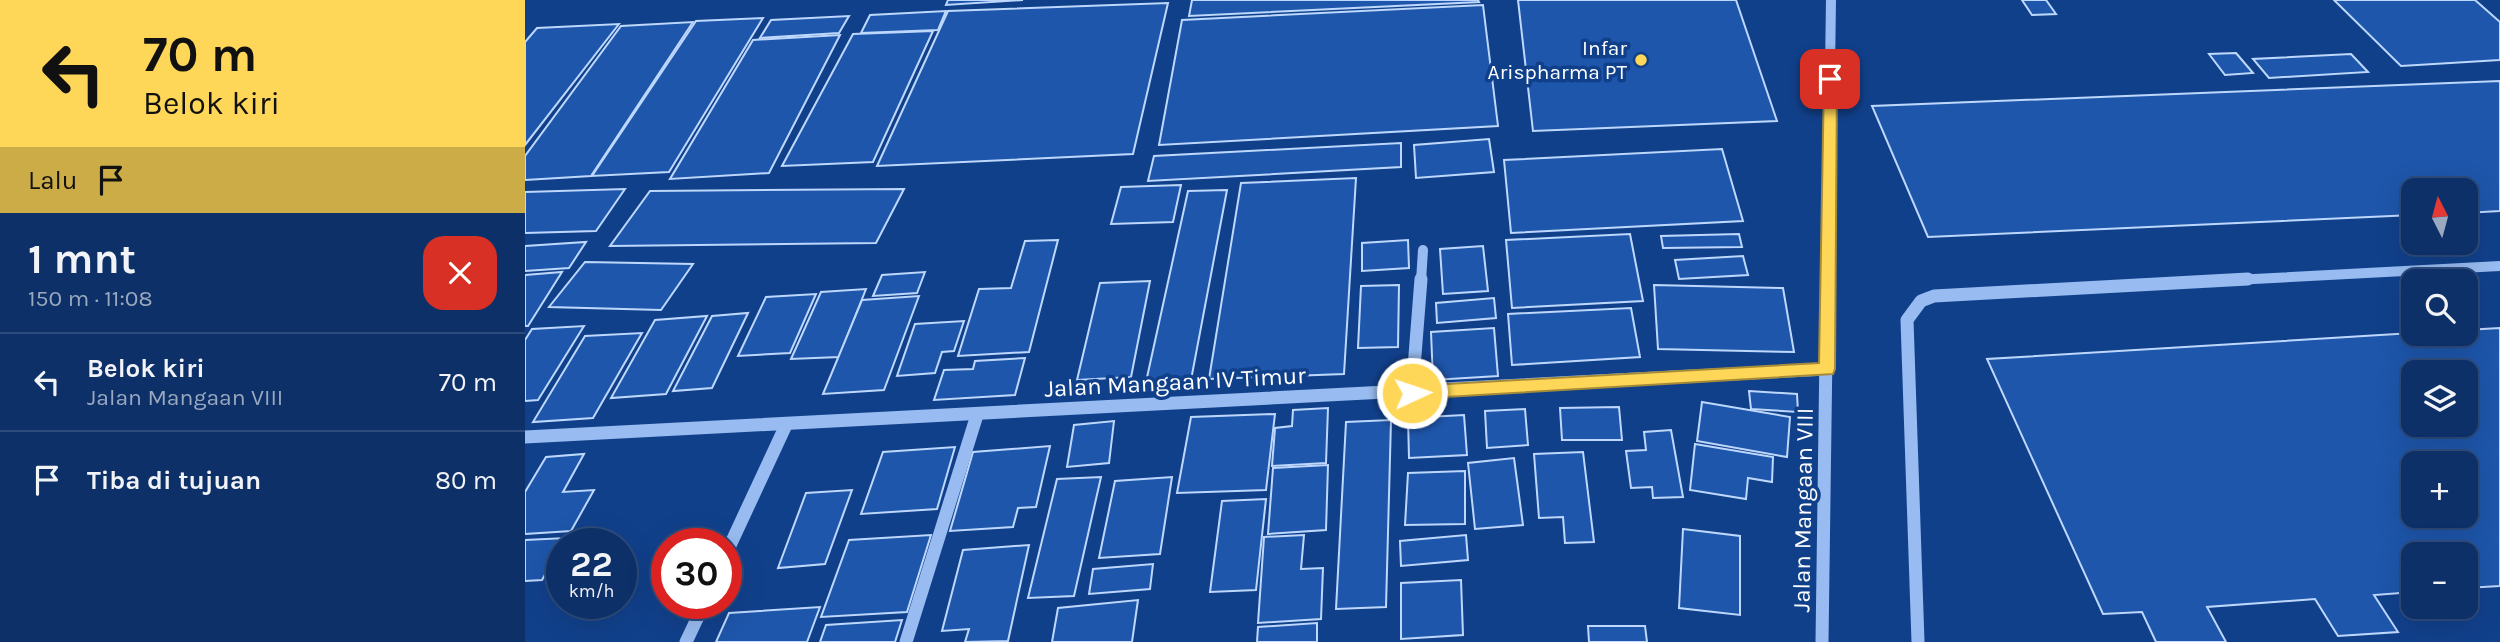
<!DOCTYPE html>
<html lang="id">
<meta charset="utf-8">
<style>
body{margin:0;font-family:Karla,sans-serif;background:#1b3c71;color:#f1f3f6;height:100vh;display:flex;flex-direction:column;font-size:26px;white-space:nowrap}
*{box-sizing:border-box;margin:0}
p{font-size:23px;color:#9aa9c0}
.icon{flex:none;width:38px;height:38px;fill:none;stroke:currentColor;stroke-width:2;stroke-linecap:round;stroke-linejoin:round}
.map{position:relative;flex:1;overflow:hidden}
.details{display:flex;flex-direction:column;background:#0d3068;width:525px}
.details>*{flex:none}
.hud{background:#ffd758;color:#111;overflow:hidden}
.needle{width:46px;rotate:354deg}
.controls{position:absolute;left:1876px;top:178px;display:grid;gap:14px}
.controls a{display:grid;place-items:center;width:77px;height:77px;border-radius:14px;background:#0d3068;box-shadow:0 7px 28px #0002,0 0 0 2px #2d4b7c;font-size:35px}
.speed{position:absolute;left:21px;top:528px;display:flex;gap:14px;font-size:35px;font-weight:700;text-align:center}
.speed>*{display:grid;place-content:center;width:91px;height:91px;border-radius:50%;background:#0d3068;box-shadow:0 7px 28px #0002,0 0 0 2px #2d4b7c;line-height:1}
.speed small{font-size:18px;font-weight:400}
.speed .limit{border:10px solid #d22;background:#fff;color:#111}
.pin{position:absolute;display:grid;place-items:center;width:60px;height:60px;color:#fff;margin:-30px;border-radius:14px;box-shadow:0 4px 10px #0006}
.me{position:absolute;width:77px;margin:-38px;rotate:87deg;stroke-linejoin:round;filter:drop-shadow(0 0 5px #0008)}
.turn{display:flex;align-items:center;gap:24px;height:147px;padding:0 28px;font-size:32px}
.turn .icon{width:91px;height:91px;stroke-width:2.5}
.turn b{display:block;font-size:49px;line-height:60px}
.then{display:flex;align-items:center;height:66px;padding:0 28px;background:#0003;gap:14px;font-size:26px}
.round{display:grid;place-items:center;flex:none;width:74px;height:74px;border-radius:21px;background:#1b3c71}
.summary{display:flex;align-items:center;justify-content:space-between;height:119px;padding:0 28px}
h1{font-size:42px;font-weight:700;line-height:52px}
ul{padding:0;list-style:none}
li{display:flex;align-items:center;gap:21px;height:98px;padding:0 28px;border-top:2px solid #2d4b7c}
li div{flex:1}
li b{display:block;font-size:26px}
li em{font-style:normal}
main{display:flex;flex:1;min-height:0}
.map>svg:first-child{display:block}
</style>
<main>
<section class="details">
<div class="hud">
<div class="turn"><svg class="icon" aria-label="left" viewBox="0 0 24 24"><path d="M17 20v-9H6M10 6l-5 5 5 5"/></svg><div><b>70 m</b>Belok kiri</div></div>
<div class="then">Lalu<svg class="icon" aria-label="arrive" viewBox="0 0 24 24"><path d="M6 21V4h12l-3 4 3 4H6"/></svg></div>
</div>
<div class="summary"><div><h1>1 mnt</h1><p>150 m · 11:08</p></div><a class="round" style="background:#d93025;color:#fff"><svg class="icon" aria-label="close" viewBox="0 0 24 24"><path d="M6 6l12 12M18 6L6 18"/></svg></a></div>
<ul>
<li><svg class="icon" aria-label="left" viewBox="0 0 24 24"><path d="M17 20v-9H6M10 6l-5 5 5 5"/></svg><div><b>Belok kiri</b><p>Jalan Mangaan VIII</p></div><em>70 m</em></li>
<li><svg class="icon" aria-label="arrive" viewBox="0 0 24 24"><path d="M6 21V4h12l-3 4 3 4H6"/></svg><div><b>Tiba di tujuan</b></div><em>80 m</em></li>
</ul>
</section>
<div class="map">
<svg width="1975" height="642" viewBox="0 0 1975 642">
<rect width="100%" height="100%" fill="#11408b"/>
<g fill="#1e56ab" stroke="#bed8fd" stroke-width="2" fill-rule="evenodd">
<path d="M 423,0 L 498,0 L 421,5 Z"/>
<path d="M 667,0 L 953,0 L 954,2 L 664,16 Z"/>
<path d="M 993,0 L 1211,0 L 1252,121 L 1008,131 Z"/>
<path d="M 1497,0 L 1521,0 L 1531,14 L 1507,15 Z"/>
<path d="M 1809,0 L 1950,0 L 1975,22 L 1975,60 L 1876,66 Z"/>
<path d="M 643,3 L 608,154 L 352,166 L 423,11 Z"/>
<path d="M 958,5 L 973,126 L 634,145 L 657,20 Z"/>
<path d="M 421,11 L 413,30 L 336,33 L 345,15 Z"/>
<path d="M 324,16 L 314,33 L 235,38 L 246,20 Z"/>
<path d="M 238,18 L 144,172 L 67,176 L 171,21 Z"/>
<path d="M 168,22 L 66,176 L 0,180 L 0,156 L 96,26 Z"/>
<path d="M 94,24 L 0,145 L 0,42 L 12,28 Z"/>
<path d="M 408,31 L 348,162 L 257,166 L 328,34 Z"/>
<path d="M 315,35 L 244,173 L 145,179 L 228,40 Z"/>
<path d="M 1711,53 L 1728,73 L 1700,75 L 1684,54 Z"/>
<path d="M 1826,54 L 1843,72 L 1744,78 L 1728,59 Z"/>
<path d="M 1975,81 L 1975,211 L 1941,213 L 1941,191 L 1888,191 L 1888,215 L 1403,237 L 1347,106 Z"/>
<path d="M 964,139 L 969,172 L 891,178 L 889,145 Z"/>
<path d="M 876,143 L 876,167 L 623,181 L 629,156 Z"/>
<path d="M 1197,149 L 1218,221 L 986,233 L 979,160 Z"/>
<path d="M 831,178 L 819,374 L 684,379 L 716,183 Z"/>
<path d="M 656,185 L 648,222 L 586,224 L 596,187 Z"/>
<path d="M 100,189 L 71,231 L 0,233 L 0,192 Z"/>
<path d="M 379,189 L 351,243 L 85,246 L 125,191 Z"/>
<path d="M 702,190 L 666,380 L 621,382 L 663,191 Z"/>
<path d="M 1105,234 L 1118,301 L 987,308 L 981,240 Z"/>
<path d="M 1214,234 L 1217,247 L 1138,248 L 1136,236 Z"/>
<path d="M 533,240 L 504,352 L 433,356 L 454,289 L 486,288 L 500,241 Z"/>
<path d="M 883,240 L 884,268 L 837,271 L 837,243 Z"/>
<path d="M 61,242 L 44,268 L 0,271 L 0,246 Z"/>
<path d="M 958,246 L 963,291 L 918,294 L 915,249 Z"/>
<path d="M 1218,256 L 1223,275 L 1154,279 L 1150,260 Z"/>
<path d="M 60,262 L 168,264 L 136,310 L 24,307 Z"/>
<path d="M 37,272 L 3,326 L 0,326 L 0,275 Z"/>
<path d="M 400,272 L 392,293 L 348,296 L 357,275 Z"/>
<path d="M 625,281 L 606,377 L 552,380 L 575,283 Z"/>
<path d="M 874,285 L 873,347 L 833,348 L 836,286 Z"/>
<path d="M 1129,285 L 1258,288 L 1269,352 L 1133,349 Z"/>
<path d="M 341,289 L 314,357 L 266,359 L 296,292 Z"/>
<path d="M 291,294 L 265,353 L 213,356 L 241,297 Z"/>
<path d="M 394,296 L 359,390 L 298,394 L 337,300 Z"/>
<path d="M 969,298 L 971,318 L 912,323 L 911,303 Z"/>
<path d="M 1106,308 L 1115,357 L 987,365 L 983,314 Z"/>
<path d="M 223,313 L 187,388 L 148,391 L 187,316 Z"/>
<path d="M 182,316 L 141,394 L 86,398 L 130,320 Z"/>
<path d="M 439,321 L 429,351 L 417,352 L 410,373 L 372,376 L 390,324 Z"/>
<path d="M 59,326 L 13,400 L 0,401 L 0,340 L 7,329 Z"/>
<path d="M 969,328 L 973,376 L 908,380 L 906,332 Z"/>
<path d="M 1975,328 L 1975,586 L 1941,588 L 1941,555 L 1888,555 L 1888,592 L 1849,595 L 1873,632 L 1813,636 L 1790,599 L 1682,607 L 1701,642 L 1631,642 L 1617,612 L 1578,614 L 1462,359 L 1888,333 L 1941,334 L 1941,330 ZM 1888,373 L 1941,373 L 1941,425 L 1888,425 ZM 1888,464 L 1941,464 L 1941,516 L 1888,516 Z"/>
<path d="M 117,333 L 68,418 L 8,422 L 60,336 Z"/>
<path d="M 500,358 L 490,395 L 409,400 L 419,370 L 448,369 L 450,361 Z"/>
<path d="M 1224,391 L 1272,394 L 1273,412 L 1226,409 Z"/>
<path d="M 1177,402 L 1265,417 L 1262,457 L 1172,441 Z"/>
<path d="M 1094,407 L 1097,440 L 1037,440 L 1035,408 Z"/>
<path d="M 803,408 L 801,463 L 747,466 L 750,428 L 767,426 L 768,410 Z"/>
<path d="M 1000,409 L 1003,445 L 962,448 L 960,411 Z"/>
<path d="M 750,414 L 741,490 L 652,493 L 666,417 Z"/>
<path d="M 939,415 L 942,455 L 884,458 L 883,418 Z"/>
<path d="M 866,420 L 861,607 L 811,609 L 821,422 Z"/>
<path d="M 589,421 L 584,463 L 542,467 L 549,425 Z"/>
<path d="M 1146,430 L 1158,497 L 1128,498 L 1127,487 L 1106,488 L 1101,451 L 1121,450 L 1119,432 Z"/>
<path d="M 1170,444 L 1248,457 L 1247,482 L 1223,478 L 1221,499 L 1165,490 Z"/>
<path d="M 525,446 L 511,507 L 493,508 L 488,527 L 425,531 L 448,452 Z"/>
<path d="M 430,447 L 412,509 L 336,514 L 358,452 Z"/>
<path d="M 1058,452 L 1069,542 L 1040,543 L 1038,517 L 1014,518 L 1009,454 Z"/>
<path d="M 59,454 L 38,492 L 69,490 L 46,531 L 0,534 L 0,492 L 21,457 Z"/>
<path d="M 989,458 L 998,525 L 950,529 L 943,463 Z"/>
<path d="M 803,465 L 801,530 L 743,534 L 748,468 Z"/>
<path d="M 940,471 L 940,524 L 880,525 L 883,473 Z"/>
<path d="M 576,477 L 549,596 L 503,598 L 532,479 Z"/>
<path d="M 647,477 L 635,554 L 574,558 L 590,481 Z"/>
<path d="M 327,490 L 300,564 L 253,568 L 281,493 Z"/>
<path d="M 741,499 L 731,590 L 685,592 L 697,501 Z"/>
<path d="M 1158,529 L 1215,536 L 1215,615 L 1154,608 Z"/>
<path d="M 406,535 L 382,612 L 296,617 L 324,540 Z"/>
<path d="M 779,535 L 776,569 L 798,568 L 796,619 L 733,623 L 739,537 Z"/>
<path d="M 941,535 L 943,560 L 876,566 L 875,541 Z"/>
<path d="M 41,538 L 17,580 L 0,581 L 0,540 Z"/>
<path d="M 504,545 L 483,641 L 440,642 L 444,629 L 417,631 L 438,550 Z"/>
<path d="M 628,564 L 625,589 L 564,594 L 568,569 Z"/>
<path d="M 936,580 L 938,635 L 876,639 L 876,583 Z"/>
<path d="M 613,600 L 607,642 L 527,642 L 533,608 Z"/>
<path d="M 295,607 L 282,642 L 191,642 L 204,613 Z"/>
<path d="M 377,620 L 370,642 L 295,642 L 301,625 Z"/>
<path d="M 792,623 L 792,642 L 732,642 L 733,627 Z"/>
<path d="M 1063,626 L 1120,626 L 1122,642 L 1064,642 Z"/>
</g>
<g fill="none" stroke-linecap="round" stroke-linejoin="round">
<g stroke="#98bcf1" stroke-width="10">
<path d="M 896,281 L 898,250"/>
<path d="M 1302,281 L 1306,0"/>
<path d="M 1690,281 L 1975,266"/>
</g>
<g stroke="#98bcf1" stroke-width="13">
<path d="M 887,393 L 896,279"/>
<path d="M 0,437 L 1302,369"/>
<path d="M 201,554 L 261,425"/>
<path d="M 161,642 L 179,604"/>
<path d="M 381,642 L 452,415"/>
<path d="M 1297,642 L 1302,279"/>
<path d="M 1393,642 L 1382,320 L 1396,301 L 1409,296 L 1723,279"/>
</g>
</g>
<path fill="#ffd758" stroke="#a68c39" stroke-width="2" d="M 1305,75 L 1312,79 L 1310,369 L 1308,374 L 887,399 L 881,397 L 878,393 L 881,388 L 887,386 L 1294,363 L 1299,79 Z"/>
<circle fill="#ffd758" stroke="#11408b" stroke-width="2.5" cx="1116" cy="60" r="7"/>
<g text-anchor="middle" stroke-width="7" stroke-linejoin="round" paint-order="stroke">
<g font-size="21" fill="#fff" stroke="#11408b" text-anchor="end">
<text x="1102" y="55">Infar<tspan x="1102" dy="24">Arispharma PT</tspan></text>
</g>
<g font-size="24" fill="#fff" stroke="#11408b">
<text transform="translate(650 382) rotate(-3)" y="8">Jalan Mangaan IV Timur</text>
<text transform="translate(1278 510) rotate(-89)" y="8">Jalan Mangaan VIII</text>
</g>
</g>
</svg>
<div class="controls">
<a><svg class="needle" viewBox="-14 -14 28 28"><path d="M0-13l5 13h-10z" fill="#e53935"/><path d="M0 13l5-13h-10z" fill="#9aa9c0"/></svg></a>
<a><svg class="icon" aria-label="search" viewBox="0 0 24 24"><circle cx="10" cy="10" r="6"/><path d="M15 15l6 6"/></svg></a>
<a><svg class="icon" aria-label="layers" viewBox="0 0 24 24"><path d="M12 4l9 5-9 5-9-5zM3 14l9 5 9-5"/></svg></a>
<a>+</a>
<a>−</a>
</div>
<div class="speed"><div>22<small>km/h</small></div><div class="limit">30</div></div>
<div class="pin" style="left:1305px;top:79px;background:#d93025"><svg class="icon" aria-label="arrive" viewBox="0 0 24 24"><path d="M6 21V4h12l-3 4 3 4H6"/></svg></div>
<svg class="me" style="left:887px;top:393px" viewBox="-20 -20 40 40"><circle r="17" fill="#ffd758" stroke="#fff" stroke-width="3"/><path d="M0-11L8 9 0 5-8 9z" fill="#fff"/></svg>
</div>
</main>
